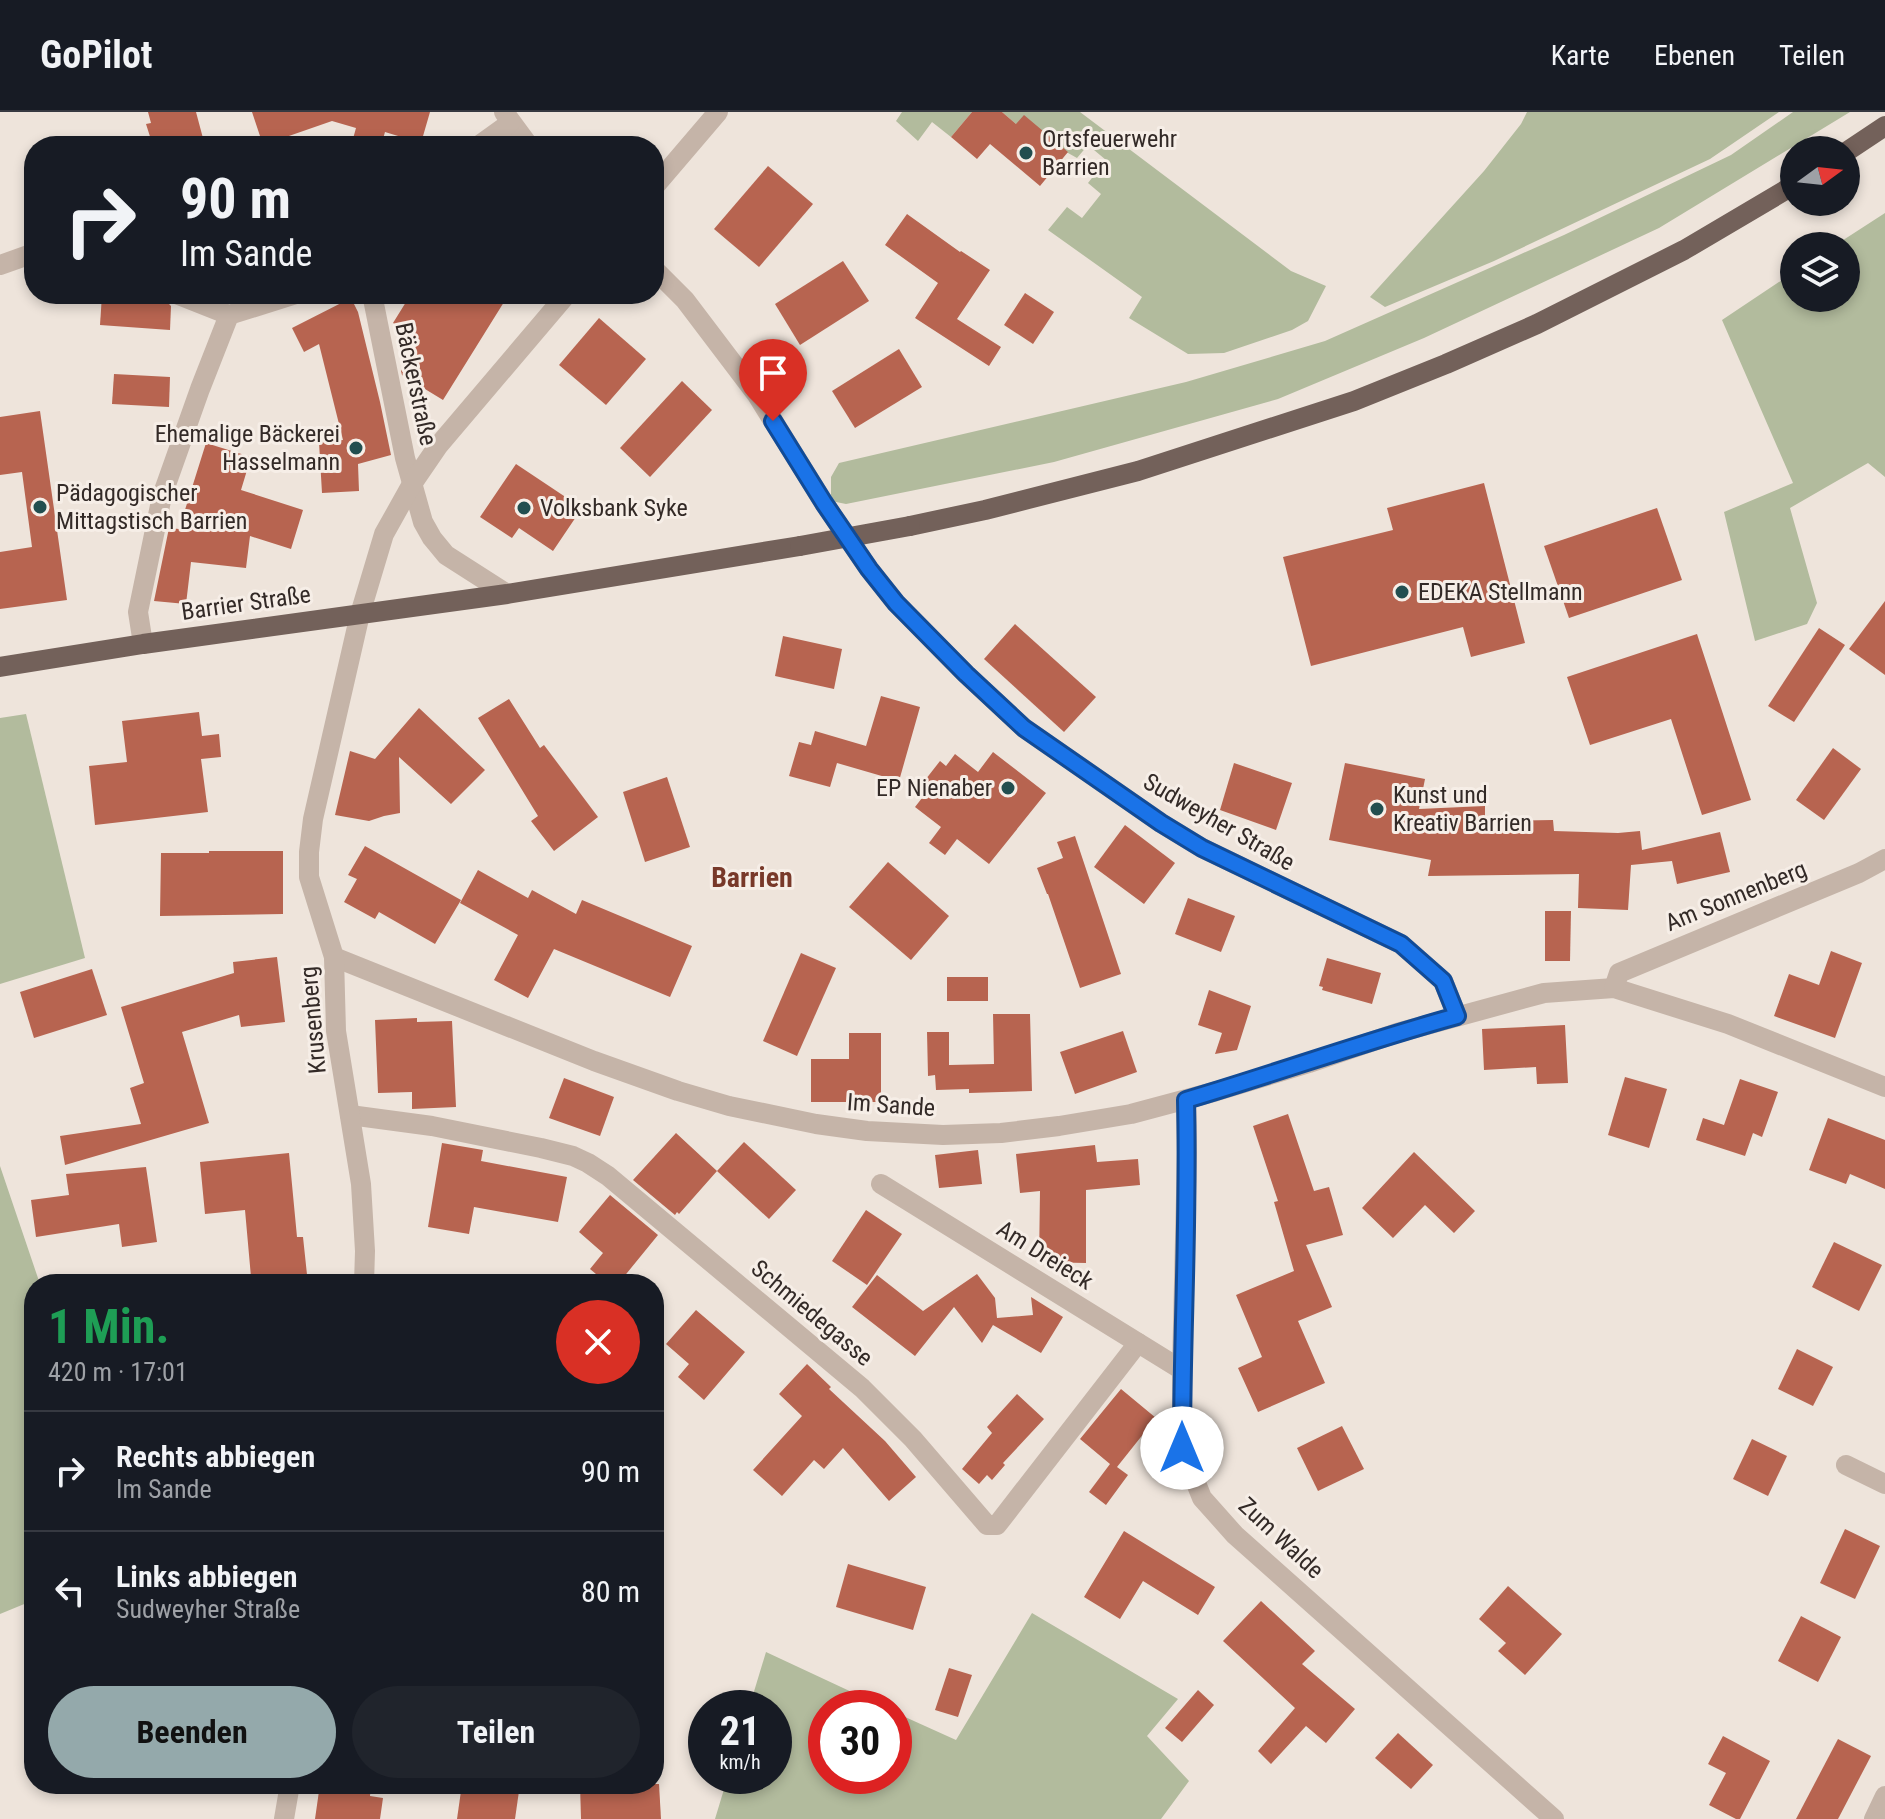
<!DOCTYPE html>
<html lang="de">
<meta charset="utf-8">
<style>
body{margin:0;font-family:"Roboto Condensed",sans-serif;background:#20242c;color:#f1f3f6;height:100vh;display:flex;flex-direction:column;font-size:30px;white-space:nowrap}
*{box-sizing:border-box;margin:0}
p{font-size:26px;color:#9ea1a6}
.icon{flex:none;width:44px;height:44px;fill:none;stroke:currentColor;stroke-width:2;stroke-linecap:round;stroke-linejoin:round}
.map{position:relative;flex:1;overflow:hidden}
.panel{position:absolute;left:24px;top:1162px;width:640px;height:520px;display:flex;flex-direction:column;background:#171b24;border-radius:32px;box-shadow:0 4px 12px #0003}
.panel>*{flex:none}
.banner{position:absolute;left:24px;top:24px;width:640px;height:168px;border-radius:32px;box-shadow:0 4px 12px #0003;background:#171b24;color:#f1f3f6;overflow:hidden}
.needle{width:52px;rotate:75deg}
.buttons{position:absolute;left:1780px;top:24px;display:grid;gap:16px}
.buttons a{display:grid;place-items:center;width:80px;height:80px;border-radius:50%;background:#171b24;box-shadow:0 4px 12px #0003;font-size:40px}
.speed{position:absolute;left:688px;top:1578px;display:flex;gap:16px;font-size:40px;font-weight:700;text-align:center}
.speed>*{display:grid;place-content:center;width:104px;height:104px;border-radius:50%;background:#171b24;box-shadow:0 4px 12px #0003;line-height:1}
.speed small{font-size:20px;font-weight:400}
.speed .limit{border:12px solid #d22;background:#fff;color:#111}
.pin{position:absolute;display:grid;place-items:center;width:68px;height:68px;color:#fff;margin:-82px -34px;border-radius:50% 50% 50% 0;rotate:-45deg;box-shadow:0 0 8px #0007}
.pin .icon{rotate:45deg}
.me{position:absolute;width:88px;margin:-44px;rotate:0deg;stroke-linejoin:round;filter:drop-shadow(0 0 6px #0008)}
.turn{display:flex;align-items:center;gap:28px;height:168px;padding:0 24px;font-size:36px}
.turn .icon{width:104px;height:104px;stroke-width:2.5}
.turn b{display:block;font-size:56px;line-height:68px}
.round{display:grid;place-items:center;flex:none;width:84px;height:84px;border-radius:42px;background:#20242c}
.head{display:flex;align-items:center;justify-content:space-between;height:136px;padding:0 24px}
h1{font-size:48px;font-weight:700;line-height:60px;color:#1e9e55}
.button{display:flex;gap:16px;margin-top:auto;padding:16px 24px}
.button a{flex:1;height:92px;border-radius:48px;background:#94a9ab;color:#111;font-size:32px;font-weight:700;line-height:92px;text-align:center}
.button a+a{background:#20242c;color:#f1f3f6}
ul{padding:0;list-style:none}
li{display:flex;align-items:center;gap:24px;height:120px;padding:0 24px;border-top:2px solid #363941}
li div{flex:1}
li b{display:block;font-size:30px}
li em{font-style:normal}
header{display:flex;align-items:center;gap:48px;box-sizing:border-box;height:112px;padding:0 40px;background:#171b24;border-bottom:2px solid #363941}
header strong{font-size:38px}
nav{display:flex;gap:44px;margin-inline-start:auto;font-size:28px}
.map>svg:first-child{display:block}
</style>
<header>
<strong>GoPilot</strong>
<nav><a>Karte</a><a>Ebenen</a><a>Teilen</a></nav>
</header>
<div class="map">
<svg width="1885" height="1707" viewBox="0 0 1885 1707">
<rect width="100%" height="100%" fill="#eee4db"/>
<g fill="#b2bb9d">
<path d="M 902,0 L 972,0 L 951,25 L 932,10 L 918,29 L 896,9 Z"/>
<path d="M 1002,0 L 1080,0 L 1291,159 L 1326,174 L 1308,209 L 1292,218 L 1224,241 L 1188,242 L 1129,206 L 1142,185 L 1048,118 L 1067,95 L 1082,106 L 1101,82 L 1088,71 L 1106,48 L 1088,33 L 1077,46 L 1016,12 Z"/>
<path d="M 1527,0 L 1779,0 L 1710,47 L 1494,149 L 1385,195 L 1370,185 L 1484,59 L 1521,12 Z"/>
<path d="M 1793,0 L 1850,0 L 1659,116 L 1424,226 L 1278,287 L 1054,350 L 846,392 L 831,389 L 831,365 L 839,351 L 1186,270 L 1325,229 L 1564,123 L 1731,43 Z"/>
<path d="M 1885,101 L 1885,365 L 1868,351 L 1790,396 L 1817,491 L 1807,512 L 1755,529 L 1724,400 L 1793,371 L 1722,208 L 1794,160 L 1794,186 L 1846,186 L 1846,134 L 1834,134 Z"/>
<path d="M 26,602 L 85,846 L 0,872 L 0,606 Z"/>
<path d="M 0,1054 L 40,1172 L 34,1172 L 34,1488 L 0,1502 Z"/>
<path d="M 1032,1501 L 1178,1587 L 1147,1624 L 1189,1669 L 1161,1707 L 715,1707 L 728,1664 L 774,1664 L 774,1596 L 749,1596 L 766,1540 L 886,1596 L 826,1596 L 826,1664 L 894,1664 L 894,1600 L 956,1628 Z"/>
</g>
<g fill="#b76450">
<path d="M 148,0 L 196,0 L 204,30 L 190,34 L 153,34 L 146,12 L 151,11 Z"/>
<path d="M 252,0 L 430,0 L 421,31 L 385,20 L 381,34 L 351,34 L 356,16 L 332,9 L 263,33 Z"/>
<path d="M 972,0 L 1002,0 L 1016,12 L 1024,3 L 1068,40 L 1040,74 L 990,32 L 977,47 L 951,25 Z"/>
<path d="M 768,54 L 813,92 L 759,155 L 714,117 Z"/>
<path d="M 907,102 L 960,140 L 961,139 L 990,158 L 957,207 L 1001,235 L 989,254 L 915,206 L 938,171 L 885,133 Z"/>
<path d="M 843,149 L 869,189 L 800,233 L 775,192 Z"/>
<path d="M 1025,181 L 1054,200 L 1033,232 L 1004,213 Z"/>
<path d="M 411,182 L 509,182 L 443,288 L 402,263 L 401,259 L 420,228 L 393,211 Z"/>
<path d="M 102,183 L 164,187 L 171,194 L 170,218 L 100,213 Z"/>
<path d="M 351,186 L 358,200 L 380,290 L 391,343 L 358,352 L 359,379 L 322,381 L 319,330 L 343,328 L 319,232 L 304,240 L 292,216 Z"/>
<path d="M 599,206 L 646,247 L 606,293 L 559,253 Z"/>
<path d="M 899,237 L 922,275 L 855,316 L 832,279 Z"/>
<path d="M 114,262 L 170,265 L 169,295 L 112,292 Z"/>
<path d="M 682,269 L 712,298 L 650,365 L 620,336 Z"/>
<path d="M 40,299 L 67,488 L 0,497 L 0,440 L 32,435 L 22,360 L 0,363 L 0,305 Z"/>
<path d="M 206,331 L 251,345 L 241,378 L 303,398 L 291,437 L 250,424 L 246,456 L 191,450 L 186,492 L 154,489 L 169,416 L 179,417 Z"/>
<path d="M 516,352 L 582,396 L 553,439 L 519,416 L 512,426 L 480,405 Z"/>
<path d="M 1484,371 L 1525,531 L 1471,545 L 1463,515 L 1311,554 L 1283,445 L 1393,418 L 1387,396 Z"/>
<path d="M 1657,396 L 1682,468 L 1569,506 L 1544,434 Z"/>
<path d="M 1885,489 L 1885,563 L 1849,537 Z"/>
<path d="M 1015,512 L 1096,585 L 1064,620 L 984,547 Z"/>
<path d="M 1819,516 L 1845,533 L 1794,610 L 1768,594 Z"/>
<path d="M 1697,522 L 1751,688 L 1702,703 L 1671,607 L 1590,633 L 1567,565 Z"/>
<path d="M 783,524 L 842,537 L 834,577 L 775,564 Z"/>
<path d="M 881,584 L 920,595 L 899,669 L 837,651 L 830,675 L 789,664 L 799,630 L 811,633 L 815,619 L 866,634 Z"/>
<path d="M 509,587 L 540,636 L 544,633 L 598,705 L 554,739 L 531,709 L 538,704 L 478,606 Z"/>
<path d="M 419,596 L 485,658 L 451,692 L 399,645 L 400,701 L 384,704 L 369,709 L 335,703 L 350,639 L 375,647 Z"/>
<path d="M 199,600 L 202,624 L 219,622 L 221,645 L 201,647 L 208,700 L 95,713 L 89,654 L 127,650 L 122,609 Z"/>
<path d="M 1833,636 L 1861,657 L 1824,708 L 1796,688 Z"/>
<path d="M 993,640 L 1046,681 L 989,752 L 957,727 L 945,743 L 929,731 L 941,715 L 915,695 L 922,686 L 915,681 L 940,649 L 946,654 L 955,642 L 978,660 Z"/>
<path d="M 1234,651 L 1292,671 L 1276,718 L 1220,698 Z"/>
<path d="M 1345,651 L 1425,667 L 1419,697 L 1485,694 L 1485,709 L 1553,708 L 1554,719 L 1618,721 L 1640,719 L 1642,738 L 1720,720 L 1730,760 L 1677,772 L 1672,749 L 1631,753 L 1628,798 L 1578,796 L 1579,762 L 1428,764 L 1431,748 L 1329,728 Z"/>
<path d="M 667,665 L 690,735 L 645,750 L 623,680 Z"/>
<path d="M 1125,713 L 1175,751 L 1144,792 L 1094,755 Z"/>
<path d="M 1075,724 L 1121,862 L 1080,876 L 1048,782 L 1047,782 L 1037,756 L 1063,746 L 1057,730 Z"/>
<path d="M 365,734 L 461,788 L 435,832 L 379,800 L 375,807 L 344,790 L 357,767 L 348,763 Z"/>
<path d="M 209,739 L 283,739 L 283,802 L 160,804 L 161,741 L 209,741 Z"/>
<path d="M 888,750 L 949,804 L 911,848 L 849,795 Z"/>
<path d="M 478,758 L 528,786 L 532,778 L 576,802 L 582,788 L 692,834 L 670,885 L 554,837 L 528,886 L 494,868 L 518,823 L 460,791 Z"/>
<path d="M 1188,786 L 1235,804 L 1221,840 L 1175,822 Z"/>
<path d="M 1545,799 L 1571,799 L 1570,849 L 1545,849 Z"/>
<path d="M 1831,839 L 1862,851 L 1835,926 L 1774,904 L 1789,862 L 1819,873 Z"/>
<path d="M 801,841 L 836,856 L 797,944 L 763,929 Z"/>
<path d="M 277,845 L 285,910 L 241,915 L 239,903 L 182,920 L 209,1011 L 65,1053 L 60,1024 L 141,1012 L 130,976 L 144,971 L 121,895 L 234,861 L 233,850 Z"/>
<path d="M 1327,846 L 1381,861 L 1372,892 L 1322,878 L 1323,875 L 1319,874 Z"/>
<path d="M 92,857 L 107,903 L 34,926 L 20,880 Z"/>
<rect x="947" y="865" width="41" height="24"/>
<path d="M 1209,878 L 1251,894 L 1237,938 L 1215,942 L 1222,921 L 1198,913 Z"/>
<path d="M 993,902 L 1030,902 L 1032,979 L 969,981 L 969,977 L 936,978 L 935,963 L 928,964 L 927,920 L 949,920 L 949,953 L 994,952 Z"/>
<path d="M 417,906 L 417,910 L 452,909 L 456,995 L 412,997 L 412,980 L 378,981 L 375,908 Z"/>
<path d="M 1565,913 L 1568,971 L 1537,972 L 1536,955 L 1484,958 L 1482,917 Z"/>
<path d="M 1123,919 L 1137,960 L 1075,982 L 1060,940 Z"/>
<path d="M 849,921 L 881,921 L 881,990 L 811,990 L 811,947 L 849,947 Z"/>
<path d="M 1625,965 L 1667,977 L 1649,1036 L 1608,1023 Z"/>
<path d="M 564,966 L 614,985 L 600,1024 L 549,1006 Z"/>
<path d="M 1740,967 L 1778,980 L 1762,1025 L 1753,1021 L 1745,1044 L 1696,1028 L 1703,1006 L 1724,1013 Z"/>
<path d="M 1288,1002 L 1314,1079 L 1329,1075 L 1343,1123 L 1306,1133 L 1332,1195 L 1298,1209 L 1325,1271 L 1258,1300 L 1238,1256 L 1262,1245 L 1236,1183 L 1294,1159 L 1274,1090 L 1278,1089 L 1253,1014 Z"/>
<path d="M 1828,1006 L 1885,1028 L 1885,1077 L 1850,1062 L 1846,1072 L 1809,1058 Z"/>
<path d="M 676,1021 L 717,1059 L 679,1102 L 677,1100 L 675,1103 L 633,1068 Z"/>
<path d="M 744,1030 L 796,1078 L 769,1107 L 717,1059 Z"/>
<path d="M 442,1031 L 483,1038 L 481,1049 L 567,1065 L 558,1110 L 474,1095 L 469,1122 L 428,1115 Z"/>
<path d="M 1095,1033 L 1097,1050 L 1138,1047 L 1140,1073 L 1086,1078 L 1086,1151 L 1039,1150 L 1040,1079 L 1020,1081 L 1016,1042 Z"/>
<path d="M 978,1038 L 982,1072 L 939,1076 L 935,1043 Z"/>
<path d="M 1414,1040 L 1475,1099 L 1454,1121 L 1425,1093 L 1393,1126 L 1362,1096 Z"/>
<path d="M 289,1041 L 297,1125 L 303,1125 L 308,1172 L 267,1172 L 266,1163 L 251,1165 L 245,1098 L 205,1102 L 200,1050 Z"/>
<path d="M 146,1055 L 157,1130 L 122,1135 L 119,1112 L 36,1125 L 31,1088 L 69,1083 L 66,1062 Z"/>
<path d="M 610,1083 L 658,1123 L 618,1172 L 608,1172 L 590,1157 L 603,1141 L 579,1120 Z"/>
<path d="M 866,1098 L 902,1122 L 867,1173 L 832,1149 Z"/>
<path d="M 1834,1130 L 1882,1153 L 1859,1199 L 1812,1175 Z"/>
<path d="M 977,1162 L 995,1186 L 997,1206 L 1033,1203 L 1031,1185 L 1063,1205 L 1041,1241 L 993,1213 L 982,1231 L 954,1195 L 915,1244 L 852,1195 L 877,1163 L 923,1199 Z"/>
<path d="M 696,1198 L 745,1240 L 704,1288 L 678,1265 L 689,1252 L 666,1232 Z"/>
<path d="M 1797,1237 L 1833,1255 L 1813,1294 L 1778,1277 Z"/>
<path d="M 807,1252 L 831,1275 L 829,1277 L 885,1329 L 916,1365 L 889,1389 L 843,1336 L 824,1357 L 814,1348 L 782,1384 L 753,1358 L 802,1304 L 779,1282 Z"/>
<path d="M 1121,1277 L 1156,1306 L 1117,1355 L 1128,1363 L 1106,1393 L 1089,1380 L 1110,1352 L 1080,1327 Z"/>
<path d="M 1017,1282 L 1044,1307 L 1003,1351 L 1005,1353 L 992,1368 L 987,1363 L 979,1372 L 962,1357 L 992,1321 L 987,1315 Z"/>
<path d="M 1342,1314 L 1364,1357 L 1318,1379 L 1297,1336 Z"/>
<path d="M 1752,1327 L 1787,1344 L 1768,1384 L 1733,1367 Z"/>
<path d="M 1845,1417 L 1880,1434 L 1855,1487 L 1820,1471 Z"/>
<path d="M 1124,1419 L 1215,1475 L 1198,1503 L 1143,1469 L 1120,1507 L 1084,1485 Z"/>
<path d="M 848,1452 L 926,1475 L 913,1518 L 836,1495 Z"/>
<path d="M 1508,1474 L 1562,1522 L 1525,1563 L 1498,1539 L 1506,1531 L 1479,1507 Z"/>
<path d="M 1261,1489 L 1315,1539 L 1302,1552 L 1355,1597 L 1326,1631 L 1306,1614 L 1271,1652 L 1258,1639 L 1295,1596 L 1223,1529 Z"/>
<path d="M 1801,1504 L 1841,1525 L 1818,1570 L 1778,1549 Z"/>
<path d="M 949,1556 L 972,1563 L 958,1605 L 935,1598 Z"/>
<path d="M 1198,1578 L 1214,1593 L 1182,1630 L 1165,1616 Z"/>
<path d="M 1398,1621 L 1433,1653 L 1411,1677 L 1375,1646 Z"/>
<path d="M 1723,1624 L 1770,1649 L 1740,1707 L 1736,1707 L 1709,1693 L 1726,1661 L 1708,1652 Z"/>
<path d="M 1838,1627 L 1871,1644 L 1838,1707 L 1796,1707 Z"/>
<path d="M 320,1672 L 371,1672 L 370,1684 L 383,1686 L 380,1707 L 315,1707 Z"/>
<path d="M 462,1672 L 520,1672 L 515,1707 L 457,1707 Z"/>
<path d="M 580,1672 L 659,1672 L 661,1707 L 581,1707 Z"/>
</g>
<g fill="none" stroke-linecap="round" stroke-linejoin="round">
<g stroke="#c5b4a8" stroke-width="20">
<path d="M 504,0 L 529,34"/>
<path d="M 478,34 L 510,11"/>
<path d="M 654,75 L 718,0"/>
<path d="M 0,153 L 34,141"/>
<path d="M 654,157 L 685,188 L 757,283 L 824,391 L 869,457 L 896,491 L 966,562 L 1024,616 L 1161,711 L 1202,736 L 1401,832 L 1443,869 L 1457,904"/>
<path d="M 176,182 L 229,203 L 296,182"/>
<path d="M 372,182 L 405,346 L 423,410 L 432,426 L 446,443 L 507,482"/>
<path d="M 143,532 L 138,500 L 162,384 L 200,277 L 229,203"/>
<path d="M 334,845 L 594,949 L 678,979 L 729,994 L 816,1012 L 867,1019 L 943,1023 L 1001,1021 L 1059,1014 L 1131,1002 L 1217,979 L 1309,951 L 1397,921 L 1544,881 L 1614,876 L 1728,912 L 1885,975"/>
<path d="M 1614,876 L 1619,861 L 1859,761 L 1885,747"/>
<path d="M 1186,988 L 1187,1040 L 1182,1258 L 1182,1336 L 1202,1386 L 1235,1423 L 1554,1707"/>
<path d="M 350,1003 L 432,1014 L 541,1036 L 573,1044 L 588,1051 L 608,1064 L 862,1276 L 913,1327 L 987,1413 L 997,1413 L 1138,1231"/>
<path d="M 881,1072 L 1182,1258"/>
<path d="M 364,1172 L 365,1139 L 361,1072 L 336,919 L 334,845 L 309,765 L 309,740 L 313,707 L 360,502 L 384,422 L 412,372 L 438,334 L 567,182"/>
<path d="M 1846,1353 L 1885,1372"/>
<path d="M 284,1707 L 290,1672"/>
<path d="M 1874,1707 L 1885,1684"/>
</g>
<g stroke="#73615a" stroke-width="20">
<path d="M 1846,40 L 1885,14"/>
<path d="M 910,414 L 985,398 L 1138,359 L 1354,289 L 1446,252 L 1537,212 L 1684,138 L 1794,73"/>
<path d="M 0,555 L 143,532 L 507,482 L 800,434"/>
</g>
<path stroke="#73615a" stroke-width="20" d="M 800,434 L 910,414"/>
</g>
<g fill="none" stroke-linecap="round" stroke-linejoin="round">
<defs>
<path id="route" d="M 773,309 L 824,391 L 869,457 L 896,491 L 966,562 L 1024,616 L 1161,711 L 1202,736 L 1401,832 L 1443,869 L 1457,904 C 1366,929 1277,961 1186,988 C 1189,1104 1182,1220 1182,1336"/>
</defs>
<use href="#route" stroke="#114b97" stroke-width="20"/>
<use href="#route" stroke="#1a73e8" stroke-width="14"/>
</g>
<g fill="#224e4f" stroke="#f6eee7" stroke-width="3">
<circle cx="1026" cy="41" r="8"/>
<circle cx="356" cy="336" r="8"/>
<circle cx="40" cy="395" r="8"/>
<circle cx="524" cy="396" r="8"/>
<circle cx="1402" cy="480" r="8"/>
<circle cx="1008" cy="676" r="8"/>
<circle cx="1377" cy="697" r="8"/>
</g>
<g text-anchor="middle" stroke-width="6" stroke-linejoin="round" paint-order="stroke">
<g font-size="24" fill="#332a27" stroke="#f6eee7" text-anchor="start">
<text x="1042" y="35">Ortsfeuerwehr<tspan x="1042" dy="28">Barrien</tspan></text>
<text x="340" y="330" text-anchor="end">Ehemalige Bäckerei<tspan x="340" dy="28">Hasselmann</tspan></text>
<text x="56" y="389">Pädagogischer<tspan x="56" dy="28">Mittagstisch Barrien</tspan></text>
<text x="540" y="404">Volksbank Syke</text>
<text x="1418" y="488">EDEKA Stellmann</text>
<text x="992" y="684" text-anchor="end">EP Nienaber</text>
<text x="1393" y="691">Kunst und<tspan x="1393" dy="28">Kreativ Barrien</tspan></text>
</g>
<g font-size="24" fill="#332a27" stroke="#f6eee7">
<text transform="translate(416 272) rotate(78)" y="8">Bäckerstraße</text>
<text transform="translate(246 491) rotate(-8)" y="8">Barrier Straße</text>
<text transform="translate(1219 710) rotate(30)" y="8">Sudweyher Straße</text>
<text transform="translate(1736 784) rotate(-22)" y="8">Am Sonnenberg</text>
<text transform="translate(313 908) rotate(-95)" y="8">Krusenberg</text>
<text transform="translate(891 993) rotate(4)" y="8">Im Sande</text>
<text transform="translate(1045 1143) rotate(32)" y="8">Am Dreieck</text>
<text transform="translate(812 1201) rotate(40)" y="8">Schmiedegasse</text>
<text transform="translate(1281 1426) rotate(43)" y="8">Zum Walde</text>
</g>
<g font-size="28" font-weight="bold" fill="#78392a" stroke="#f6eee7">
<text x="752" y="775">Barrien</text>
</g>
</g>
</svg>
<div class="buttons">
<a><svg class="needle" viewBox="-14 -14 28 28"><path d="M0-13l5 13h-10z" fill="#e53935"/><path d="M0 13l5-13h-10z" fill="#9ea1a6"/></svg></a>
<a><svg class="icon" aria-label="layers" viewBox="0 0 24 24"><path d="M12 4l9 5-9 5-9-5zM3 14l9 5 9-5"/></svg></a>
</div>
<div class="speed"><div>21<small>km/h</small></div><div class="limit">30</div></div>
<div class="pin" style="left:773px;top:309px;background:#d93025"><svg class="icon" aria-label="arrive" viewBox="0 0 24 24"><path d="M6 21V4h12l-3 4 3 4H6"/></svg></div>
<svg class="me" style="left:1182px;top:1336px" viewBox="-20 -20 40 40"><circle r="19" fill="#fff"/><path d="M0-13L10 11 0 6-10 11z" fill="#1a73e8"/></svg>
<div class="banner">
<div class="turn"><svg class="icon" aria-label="right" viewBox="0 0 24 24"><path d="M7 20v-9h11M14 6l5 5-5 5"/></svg><div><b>90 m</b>Im Sande</div></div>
</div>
<section class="panel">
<div class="head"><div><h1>1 Min.</h1><p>420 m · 17:01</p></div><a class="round" style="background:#d93025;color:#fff"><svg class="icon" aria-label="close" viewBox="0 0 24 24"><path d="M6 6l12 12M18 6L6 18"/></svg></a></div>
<ul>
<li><svg class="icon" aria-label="right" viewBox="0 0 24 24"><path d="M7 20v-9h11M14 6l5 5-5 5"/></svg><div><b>Rechts abbiegen</b><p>Im Sande</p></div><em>90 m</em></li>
<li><svg class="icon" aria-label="left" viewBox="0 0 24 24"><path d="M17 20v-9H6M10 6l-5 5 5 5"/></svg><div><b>Links abbiegen</b><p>Sudweyher Straße</p></div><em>80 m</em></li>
</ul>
<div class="button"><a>Beenden</a><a>Teilen</a></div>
</section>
</div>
